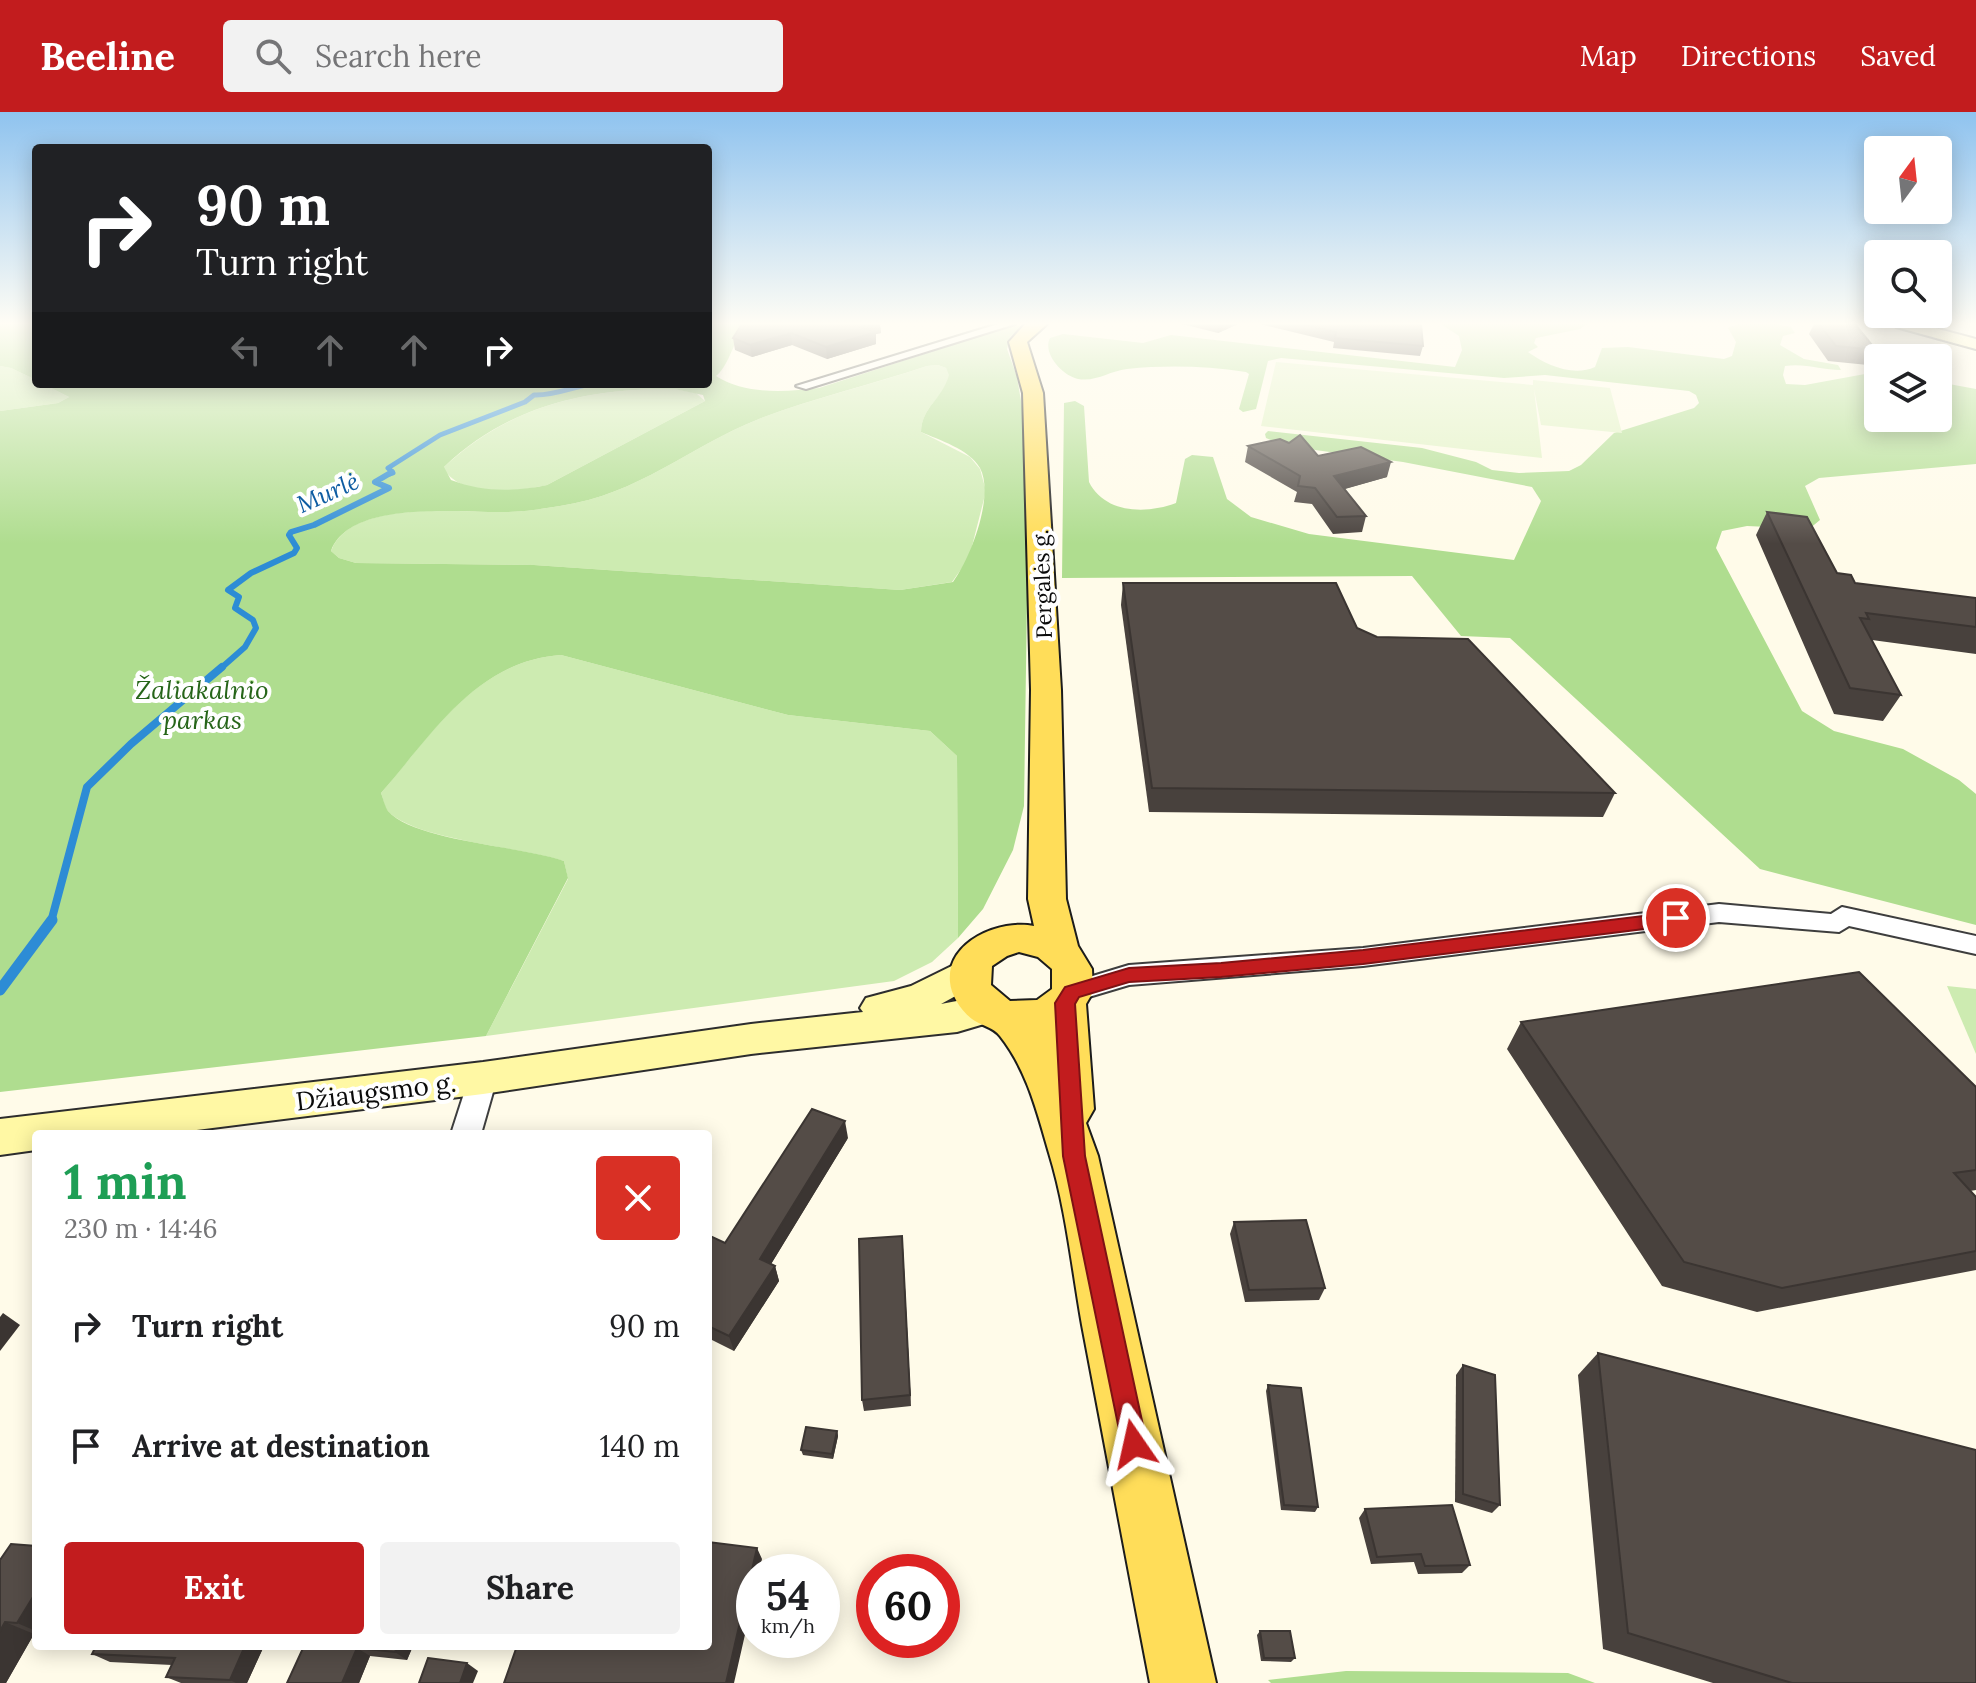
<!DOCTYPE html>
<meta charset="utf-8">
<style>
body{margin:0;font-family:Lora,serif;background:#f2f2f2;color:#202124;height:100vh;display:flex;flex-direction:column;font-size:30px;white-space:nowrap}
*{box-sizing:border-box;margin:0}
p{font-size:26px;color:#757577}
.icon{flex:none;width:44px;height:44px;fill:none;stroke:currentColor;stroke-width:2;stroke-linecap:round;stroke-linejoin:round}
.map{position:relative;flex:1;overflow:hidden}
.sheet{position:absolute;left:32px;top:1018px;width:680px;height:520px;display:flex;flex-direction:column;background:#fff;border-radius:8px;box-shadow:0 4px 20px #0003}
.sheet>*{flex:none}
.hud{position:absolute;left:32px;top:32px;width:680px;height:244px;border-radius:8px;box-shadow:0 4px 20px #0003;background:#202124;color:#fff;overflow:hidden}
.needle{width:52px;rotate:15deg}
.buttons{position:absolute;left:1864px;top:24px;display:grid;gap:16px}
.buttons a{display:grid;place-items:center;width:88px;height:88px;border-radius:8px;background:#fff;box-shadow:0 4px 20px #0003;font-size:40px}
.speed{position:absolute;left:736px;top:1442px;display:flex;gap:16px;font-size:40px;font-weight:700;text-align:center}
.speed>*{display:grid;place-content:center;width:104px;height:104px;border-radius:50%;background:#fff;box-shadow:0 4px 20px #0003;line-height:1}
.speed small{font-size:20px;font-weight:400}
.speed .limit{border:12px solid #d22;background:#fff;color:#111}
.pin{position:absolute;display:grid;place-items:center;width:68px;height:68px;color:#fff;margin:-34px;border:4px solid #fff;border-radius:50%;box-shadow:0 2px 8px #0007}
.me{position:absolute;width:88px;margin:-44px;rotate:349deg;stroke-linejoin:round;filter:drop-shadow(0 0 6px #0008)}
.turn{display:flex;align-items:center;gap:28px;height:168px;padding:0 32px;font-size:36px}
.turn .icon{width:104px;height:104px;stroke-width:2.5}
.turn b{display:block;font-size:56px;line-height:68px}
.lanes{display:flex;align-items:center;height:76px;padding:0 32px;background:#0003;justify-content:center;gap:40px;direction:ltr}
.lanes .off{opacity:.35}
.round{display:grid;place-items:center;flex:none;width:84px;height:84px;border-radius:8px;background:#f2f2f2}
.overview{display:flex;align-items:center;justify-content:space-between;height:136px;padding:0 32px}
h1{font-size:48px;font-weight:700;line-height:60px;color:#1e9e55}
.action{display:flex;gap:16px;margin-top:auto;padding:16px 32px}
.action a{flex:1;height:92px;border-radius:8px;background:#c21c1e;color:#fff;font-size:32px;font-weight:700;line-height:92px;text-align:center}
.action a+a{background:#f2f2f2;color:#202124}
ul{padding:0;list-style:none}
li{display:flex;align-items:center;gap:24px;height:120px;padding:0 32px}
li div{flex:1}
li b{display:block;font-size:30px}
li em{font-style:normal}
header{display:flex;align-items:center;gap:48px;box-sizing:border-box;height:112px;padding:0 40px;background:#c21c1e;color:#fff}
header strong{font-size:38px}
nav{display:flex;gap:44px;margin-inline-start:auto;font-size:28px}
.search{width:560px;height:72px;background:#f2f2f2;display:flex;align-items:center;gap:20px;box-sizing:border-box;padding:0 28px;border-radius:8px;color:#757577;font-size:30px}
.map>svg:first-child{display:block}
</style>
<header>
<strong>Beeline</strong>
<div class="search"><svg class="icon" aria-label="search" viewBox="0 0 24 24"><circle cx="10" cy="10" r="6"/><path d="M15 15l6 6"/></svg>Search here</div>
<nav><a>Map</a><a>Directions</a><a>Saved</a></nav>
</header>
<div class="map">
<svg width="1976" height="1571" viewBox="0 0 1976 1571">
<rect width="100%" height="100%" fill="#fffbe9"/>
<g fill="#cdebb1">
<path d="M 938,253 L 946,256 L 950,263 C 943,287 922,294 921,320 L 970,345 L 980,357 L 986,379 L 969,446 L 952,470 L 900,478 L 534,453 L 356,451 L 339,446 L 331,439 C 351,386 461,401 506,400 C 523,400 542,397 560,394 C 640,382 688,335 759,307 C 813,286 872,273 927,254 Z"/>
<path d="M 0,254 L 11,256 L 36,268 L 36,272 L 43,272 L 69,285 L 58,291 L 0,299 Z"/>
<path d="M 674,277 L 696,281 L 705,289 L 547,373 C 516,380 462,387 443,356 C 508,294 587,276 674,277 Z"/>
<path d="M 561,543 L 788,603 L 930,619 L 957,644 L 958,826 L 932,850 L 894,869 L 486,924 L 568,767 L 564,749 C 523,735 412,728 387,698 C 384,695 383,685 381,681 C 432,622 476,549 561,543 Z"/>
<path d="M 1947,874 L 1976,877 L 1976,942 Z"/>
</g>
<g fill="#afdd8f" fill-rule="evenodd">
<path d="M 0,212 L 36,212 L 36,268 L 11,256 L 0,254 Z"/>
<path d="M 708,212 L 751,212 C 733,222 732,251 716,264 C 746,283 785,280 819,276 L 1014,213 L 1023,214 L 1010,225 L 1007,237 L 1017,265 L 1024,307 L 1027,487 L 1024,694 L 1013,738 L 983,797 L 958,826 L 957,644 L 930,619 L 788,603 L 561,543 C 476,549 433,622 381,681 C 383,686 385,695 388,699 C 414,729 522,734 564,749 L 568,766 L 486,924 L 0,980 L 0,299 L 58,291 L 69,285 L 43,272 L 708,272 ZM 938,253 L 946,256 L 949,263 C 942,288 922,294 921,320 C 939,328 969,337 980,356 C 995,384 970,447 953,470 L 900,478 L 534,453 L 356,451 L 339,446 L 331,439 C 350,387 462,401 505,400 C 523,400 542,397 560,394 C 640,382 688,335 759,307 C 813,286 871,273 927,254 ZM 674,277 L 703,283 L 705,289 L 547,373 C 514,380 482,380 451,368 L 444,355 C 508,294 587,276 674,277 Z"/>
<path d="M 1441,212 L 1587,212 L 1580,217 L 1536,226 L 1534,231 L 1538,235 L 1528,240 C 1546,253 1573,265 1595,255 L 1602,236 L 1628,235 L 1724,247 L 1732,244 L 1736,230 L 1728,216 C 1745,207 1773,211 1791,215 L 1795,221 L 1783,224 L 1780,233 L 1804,247 L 1838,253 L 1841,258 C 1822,258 1805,251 1785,254 L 1783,263 L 1786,272 L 1805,273 L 1865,262 L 1878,263 L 1878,306 L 1938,306 L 1938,270 L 1976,277 L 1976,352 L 1819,366 L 1805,374 L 1820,408 L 1809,417 L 1747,414 L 1722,419 L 1716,436 L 1802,599 L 1834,619 L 1903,637 L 1959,668 L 1976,682 L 1976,813 L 1760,757 L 1510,526 L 1461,524 L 1412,464 L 1062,466 L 1064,291 L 1075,289 L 1084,294 L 1089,370 C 1105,402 1147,402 1176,391 L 1185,347 L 1192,343 L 1213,345 L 1227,387 L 1251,405 L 1309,422 L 1514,448 L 1541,389 L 1532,375 L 1403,350 L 1286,334 L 1266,326 L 1265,322 L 1268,319 L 1422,336 L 1476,350 L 1492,358 L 1519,361 L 1569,359 L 1581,353 L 1614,321 L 1694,296 L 1699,291 L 1696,283 L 1689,279 L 1545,263 L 1504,266 L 1281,246 L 1268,249 L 1256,297 L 1243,300 L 1239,297 L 1249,262 L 1246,260 C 1205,254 1167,253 1127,257 C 1109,259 1097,270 1078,267 C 1063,264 1042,242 1050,226 L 1063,222 L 1143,231 L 1171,223 L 1455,255 L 1462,238 L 1459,224 Z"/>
<path d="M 1346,1559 L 1568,1561 L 1595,1571 L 1271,1571 L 1268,1568 Z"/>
</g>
<path fill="#e0f2c3" d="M 1276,250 L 1533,273 L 1533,268 L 1610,276 L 1622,321 L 1541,313 L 1534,277 L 1542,346 L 1261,314 Z"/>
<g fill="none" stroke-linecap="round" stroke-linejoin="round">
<path stroke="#2d8cd5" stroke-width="5" d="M 390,362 L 393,361 L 388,356 L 440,323 L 525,290 L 534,283 C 554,284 572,275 592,272"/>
<path stroke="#2d8cd5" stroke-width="6" d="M 220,557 L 245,535 L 256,516 L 253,508 L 235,496 L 239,485 L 228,478 L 251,461 L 294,441 L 297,436 L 289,423 L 291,420 L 314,413 L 389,376 L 375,370 L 392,360"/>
<path stroke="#2d8cd5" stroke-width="8" d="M 51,810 L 87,675 L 131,632 L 222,555"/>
<path stroke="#2d8cd5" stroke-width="11" d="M 0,878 L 52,808"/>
<defs>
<g id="street">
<path d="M 998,212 L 1015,212 L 806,277 L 796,274 Z"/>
<path d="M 1719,792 L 1831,802 L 1842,795 L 1976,824 L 1976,842 L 1849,814 L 1839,820 L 1719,810 L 1363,854 L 1129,873 L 1072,890 L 1063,887 L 1059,880 L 1063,873 L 1129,853 L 1363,836 Z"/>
<path d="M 483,955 L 493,958 L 497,966 L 481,1022 L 451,1022 L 469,966 L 473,958 Z"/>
</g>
<g id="secondary">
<path d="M 1894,212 L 1920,212 L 1976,227 L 1976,237 L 1896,215 Z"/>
<path d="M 968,846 L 981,850 L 986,860 L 981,870 L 941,892 L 988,883 L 1001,887 L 1007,897 L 1001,907 L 957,920 L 751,942 L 483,982 L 165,1022 L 36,1022 L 36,1038 L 0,1043 L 0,1007 L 483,950 L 751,912 L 863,900 L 860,896 L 866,886 L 911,874 Z"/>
</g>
<path id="primary" d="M 1025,212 L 1047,212 L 1027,230 L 1043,281 L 1061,578 L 1066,787 L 1078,834 L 1092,857 L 1093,880 L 1086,892 L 1094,997 L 1086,1011 L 1098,1044 L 1216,1571 L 1150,1571 C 1127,1452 1105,1333 1082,1213 C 1072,1157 1066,1096 1049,1041 C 1037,1000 1027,958 1000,924 C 993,915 985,915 975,909 C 963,902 951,884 950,870 C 946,829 1001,807 1034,814 L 1028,787 L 1031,578 L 1023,281 L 1009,230 ZM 1019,840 L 1038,845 L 1052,857 L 1052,877 L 1037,888 L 1010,889 L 991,873 L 992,854 L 1007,844 Z"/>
</defs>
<use href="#street" stroke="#3e3e3e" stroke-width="4"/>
<use href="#secondary" stroke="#2d2d2d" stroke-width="4"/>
<use href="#primary" stroke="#1c1c1c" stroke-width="4"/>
<use href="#street" fill="#fff" fill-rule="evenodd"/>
<use href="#secondary" fill="#fff8a4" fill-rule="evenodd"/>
<use href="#primary" fill="#ffdd59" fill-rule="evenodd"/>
</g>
<g fill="#48413d">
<path d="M 742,212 L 880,212 L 881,221 L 876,222 L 876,232 L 827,247 L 792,233 L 752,245 L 735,238 L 733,226 Z"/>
<path d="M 1182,212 L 1238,212 L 1218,221 Z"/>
<path d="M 1260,212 L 1421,212 L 1423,234 L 1420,244 L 1333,236 L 1334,230 Z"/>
<path d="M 1814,212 L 1855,212 L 1876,238 L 1868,253 L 1828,249 L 1809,222 Z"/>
<path d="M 1248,334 L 1318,344 L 1387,365 L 1344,377 L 1366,404 L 1362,420 L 1333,422 L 1312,392 L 1294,390 L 1297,380 L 1245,350 Z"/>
<path d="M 1767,400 L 1837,461 L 1855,471 L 1976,486 L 1976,542 L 1872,528 L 1901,583 L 1883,609 L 1834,602 L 1756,423 Z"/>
<path d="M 1123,471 L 1357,516 L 1615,681 L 1603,705 L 1149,700 L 1121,493 Z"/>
<path d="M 1521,910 L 1976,975 L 1976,1078 L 1970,1079 L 1976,1085 L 1976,1158 L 1757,1200 L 1662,1174 L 1507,937 Z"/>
<path d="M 848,1026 L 771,1152 L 775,1154 L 779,1169 L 734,1239 L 708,1226 L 708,1123 L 725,1131 Z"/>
<path d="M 1234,1110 L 1325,1176 L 1319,1188 L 1245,1190 L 1230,1122 Z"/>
<path d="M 903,1136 L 911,1294 L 864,1299 L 862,1288 Z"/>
<path d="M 1598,1241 L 1976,1571 L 1713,1571 L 1603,1537 L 1578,1263 Z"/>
<path d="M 1463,1253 L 1500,1393 L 1492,1401 L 1455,1390 L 1456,1263 Z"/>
<path d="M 1268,1273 L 1318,1395 L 1315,1400 L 1281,1398 L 1266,1279 Z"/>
<path d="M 837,1319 L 838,1324 L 833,1347 L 803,1343 L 801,1338 Z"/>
<path d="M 1365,1397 L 1470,1453 L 1462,1461 L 1418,1462 L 1414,1450 L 1371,1452 L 1359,1406 Z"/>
<path d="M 36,1434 L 36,1522 L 34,1522 L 6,1571 L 0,1448 Z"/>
<path d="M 1260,1519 L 1295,1546 L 1291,1550 L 1261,1549 L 1257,1523 Z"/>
<path d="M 96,1534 L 264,1534 L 247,1571 L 181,1571 L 166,1565 L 172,1553 L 110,1550 L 92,1542 Z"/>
<path d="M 304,1534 L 413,1534 L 407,1548 L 370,1544 L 359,1571 L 287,1571 Z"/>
</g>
<g fill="#3b3532">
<path d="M 869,212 L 880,212 L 881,221 L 876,222 L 876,232 L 827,247 L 826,235 L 860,215 Z"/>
<path d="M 1219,212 L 1238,212 L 1218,221 Z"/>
<path d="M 791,221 L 792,233 L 752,245 L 750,233 Z"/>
<path d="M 1391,350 L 1387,365 L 1331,381 L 1334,364 Z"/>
<path d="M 845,1009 L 848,1026 L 765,1162 L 760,1147 Z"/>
<path d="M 902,1124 L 903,1136 L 911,1294 L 910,1283 Z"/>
<path d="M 775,1154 L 779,1169 L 734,1239 L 729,1224 Z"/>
<path d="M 3,1201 L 20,1213 L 0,1239 L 0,1205 Z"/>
<path d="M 837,1319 L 838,1324 L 833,1347 L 832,1342 Z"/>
<path d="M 757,1436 L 762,1447 L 759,1460 L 754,1460 L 754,1483 L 734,1571 L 726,1571 Z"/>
<path d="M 36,1480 L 36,1519 L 17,1511 Z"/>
<path d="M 5,1510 L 34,1522 L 6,1571 L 0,1571 L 0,1519 Z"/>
<path d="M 245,1534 L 264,1534 L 247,1571 L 236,1571 L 230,1568 Z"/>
<path d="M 398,1534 L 413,1534 L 407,1548 L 395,1540 Z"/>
<path d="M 357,1536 L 370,1544 L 359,1571 L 342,1571 Z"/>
<path d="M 467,1551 L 478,1559 L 473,1571 L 460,1571 Z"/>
</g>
<g fill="#544c47" stroke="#3b3532" stroke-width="2">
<path d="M 742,212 L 869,212 L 860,215 L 876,220 L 826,235 L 791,221 L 750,233 L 733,226 Z"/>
<path d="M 1302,212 L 1421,212 L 1423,234 L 1335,226 L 1336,220 Z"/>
<path d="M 1819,212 L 1855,212 L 1876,238 L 1836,234 Z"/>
<path d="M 1300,323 L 1318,344 L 1361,335 L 1391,350 L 1334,364 L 1366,404 L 1337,405 L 1315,376 L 1298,374 L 1300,364 L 1248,334 L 1280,327 L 1289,331 Z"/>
<path d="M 1767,400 L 1807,405 L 1837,461 L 1851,463 L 1855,471 L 1976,486 L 1976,515 L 1866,501 L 1869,507 L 1860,506 L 1901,583 L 1850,576 Z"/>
<path d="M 1123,471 L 1336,471 L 1357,516 L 1377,525 L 1468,527 L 1615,681 L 1152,676 Z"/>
<path d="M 1859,860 L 1976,975 L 1976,1058 L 1954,1061 L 1976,1085 L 1976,1139 L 1782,1176 L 1684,1150 L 1521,910 Z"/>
<path d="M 812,997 L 845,1009 L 760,1147 L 775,1154 L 729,1224 L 708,1214 L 708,1123 L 725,1131 Z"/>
<path d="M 1306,1108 L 1325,1176 L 1249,1178 L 1234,1110 Z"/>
<path d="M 902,1124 L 910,1283 L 862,1288 L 859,1127 Z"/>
<path d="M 1598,1241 L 1976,1338 L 1976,1571 L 1792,1571 L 1628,1521 Z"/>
<path d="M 1463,1253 L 1495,1263 L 1500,1393 L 1463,1382 Z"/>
<path d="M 1268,1273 L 1301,1276 L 1318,1395 L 1284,1393 Z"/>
<path d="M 806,1315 L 837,1319 L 832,1342 L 801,1338 Z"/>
<path d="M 1452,1393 L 1470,1453 L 1425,1454 L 1421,1442 L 1377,1445 L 1365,1397 Z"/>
<path d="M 708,1430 L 757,1436 L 726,1571 L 504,1571 L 517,1534 L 708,1534 Z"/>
<path d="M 11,1432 L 36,1434 L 36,1480 L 17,1511 L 5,1510 L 0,1519 L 0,1448 Z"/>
<path d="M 1260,1519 L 1290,1519 L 1295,1546 L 1264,1546 Z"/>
<path d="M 96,1534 L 245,1534 L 230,1568 L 166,1565 L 175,1546 L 92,1542 Z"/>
<path d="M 304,1534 L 398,1534 L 395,1540 L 357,1536 L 342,1571 L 287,1571 Z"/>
<path d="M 428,1546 L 467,1551 L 460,1571 L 419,1571 Z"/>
</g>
<linearGradient id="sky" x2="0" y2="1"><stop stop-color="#8fc3ef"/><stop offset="0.49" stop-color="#fffdf5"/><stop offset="1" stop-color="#fffdf5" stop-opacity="0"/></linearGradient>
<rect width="1976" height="432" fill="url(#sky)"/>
<path fill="#c21c1e" stroke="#7e1214" stroke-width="2" d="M 1676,800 L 1685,806 L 1676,813 L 1363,852 L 1221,865 L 1129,870 L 1079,885 L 1075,892 L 1085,1044 L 1147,1332 L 1143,1342 L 1134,1346 L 1124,1342 L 1063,1044 L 1055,891 L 1065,875 L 1129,856 L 1221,851 L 1363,838 Z"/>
<g text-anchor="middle" stroke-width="8" stroke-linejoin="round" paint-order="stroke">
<g font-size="22" fill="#0b0b0b" stroke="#fff">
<text transform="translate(1042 472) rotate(-92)" y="8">Pergalės g.</text>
</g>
<g font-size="24" font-style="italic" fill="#0e5ca2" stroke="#fff">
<text transform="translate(328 381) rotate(-24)" y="8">Murlė</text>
</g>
<g font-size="26" font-style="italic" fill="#266519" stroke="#fff">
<text x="202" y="587">Žaliakalnio<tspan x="202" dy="30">parkas</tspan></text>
</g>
<g font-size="26" fill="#0b0b0b" stroke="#fff">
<text transform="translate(376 980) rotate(-7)" y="9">Džiaugsmo g.</text>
</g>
</g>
</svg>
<div class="buttons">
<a><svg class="needle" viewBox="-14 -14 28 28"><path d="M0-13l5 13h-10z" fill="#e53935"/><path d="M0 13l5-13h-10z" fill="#757577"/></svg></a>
<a><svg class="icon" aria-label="search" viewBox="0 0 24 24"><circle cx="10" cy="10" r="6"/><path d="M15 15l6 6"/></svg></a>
<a><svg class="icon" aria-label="layers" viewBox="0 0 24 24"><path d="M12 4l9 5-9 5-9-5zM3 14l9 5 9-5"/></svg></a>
</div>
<div class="speed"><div>54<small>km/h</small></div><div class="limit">60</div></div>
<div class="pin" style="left:1676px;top:806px;background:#d93025"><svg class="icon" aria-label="arrive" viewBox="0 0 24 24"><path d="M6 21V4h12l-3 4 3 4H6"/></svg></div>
<svg class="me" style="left:1134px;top:1332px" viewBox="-20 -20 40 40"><path d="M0-17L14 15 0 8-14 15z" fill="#c21c1e" stroke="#fff" stroke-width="4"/></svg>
<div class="hud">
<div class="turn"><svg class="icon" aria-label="right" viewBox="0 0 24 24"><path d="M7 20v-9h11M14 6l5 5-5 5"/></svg><div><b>90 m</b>Turn right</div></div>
<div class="lanes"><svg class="icon off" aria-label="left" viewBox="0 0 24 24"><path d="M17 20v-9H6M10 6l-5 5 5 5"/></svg><svg class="icon off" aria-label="ahead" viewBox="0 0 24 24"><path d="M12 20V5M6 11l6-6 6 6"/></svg><svg class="icon off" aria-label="ahead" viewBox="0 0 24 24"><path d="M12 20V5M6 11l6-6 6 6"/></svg><svg class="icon" aria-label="right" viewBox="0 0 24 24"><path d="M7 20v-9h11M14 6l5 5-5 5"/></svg></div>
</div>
<section class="sheet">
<div class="overview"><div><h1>1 min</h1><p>230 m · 14:46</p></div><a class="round" style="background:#d93025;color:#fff"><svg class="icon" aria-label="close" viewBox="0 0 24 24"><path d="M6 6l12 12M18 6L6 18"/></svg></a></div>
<ul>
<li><svg class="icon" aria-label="right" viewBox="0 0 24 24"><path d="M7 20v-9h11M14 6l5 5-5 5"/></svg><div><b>Turn right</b></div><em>90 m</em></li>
<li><svg class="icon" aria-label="arrive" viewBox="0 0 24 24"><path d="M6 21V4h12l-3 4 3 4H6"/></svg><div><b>Arrive at destination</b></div><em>140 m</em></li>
</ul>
<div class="action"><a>Exit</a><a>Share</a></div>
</section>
</div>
